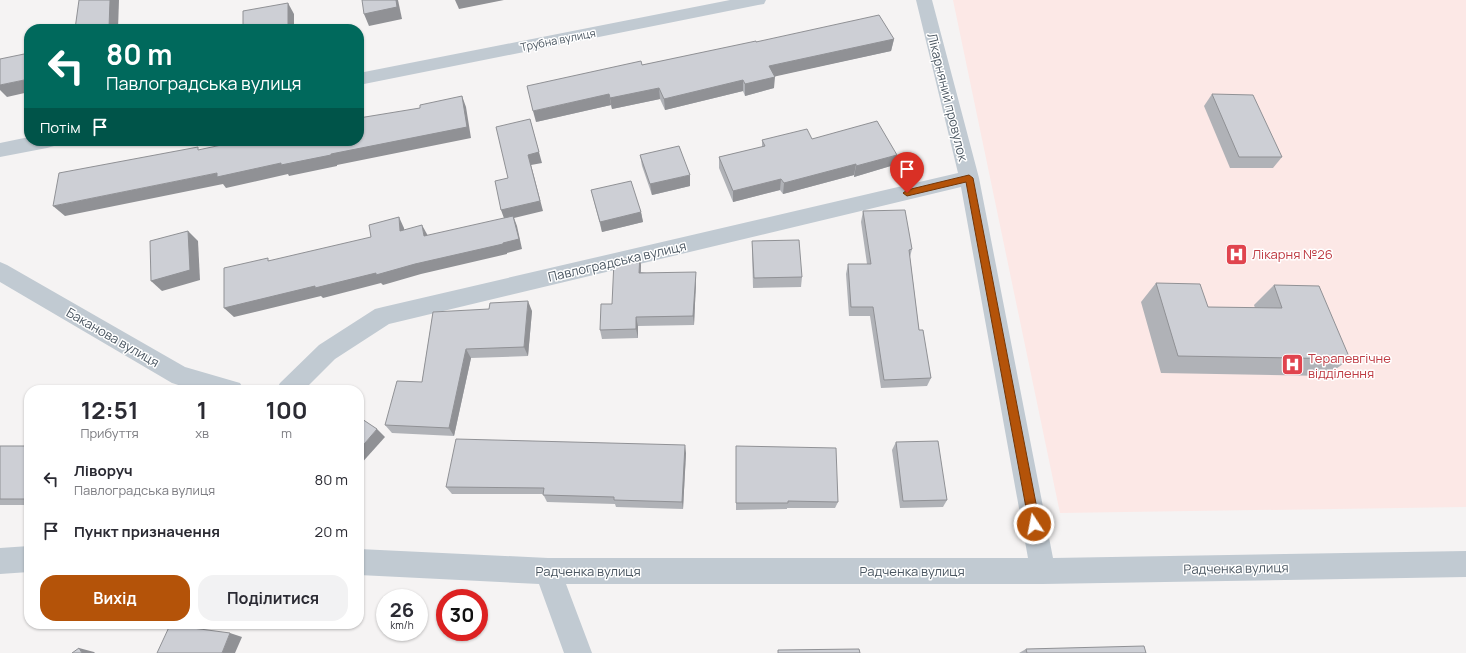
<!DOCTYPE html>
<html lang="uk">
<meta charset="utf-8">
<style>
body{margin:0;font-family:Manrope,sans-serif;background:#f2f2f3;color:#2b2b33;height:100vh;display:flex;flex-direction:column;font-size:15px;white-space:nowrap}
*{box-sizing:border-box;margin:0}
p{font-size:13px;color:#7c7c81}
.icon{flex:none;width:22px;height:22px;fill:none;stroke:currentColor;stroke-width:2;stroke-linecap:round;stroke-linejoin:round}
.map{position:relative;flex:1;overflow:hidden}
.sheet{position:absolute;left:24px;top:385px;width:340px;height:244px;display:flex;flex-direction:column;background:#fff;border-radius:16px;box-shadow:0 1px 3px #0004}
.sheet>*{flex:none}
.top-card{position:absolute;left:24px;top:24px;width:340px;height:122px;border-radius:16px;box-shadow:0 1px 3px #0004;background:#00695c;color:#fff;overflow:hidden}
.speed{position:absolute;left:376px;top:589px;display:flex;gap:8px;font-size:20px;font-weight:700;text-align:center}
.speed>*{display:grid;place-content:center;width:52px;height:52px;border-radius:50%;background:#fff;box-shadow:0 1px 3px #0004;line-height:1}
.speed small{font-size:10px;font-weight:400}
.speed .limit{border:6px solid #d22;background:#fff;color:#111}
.pin{position:absolute;display:grid;place-items:center;width:34px;height:34px;color:#fff;margin:-41px -17px;border-radius:50% 50% 50% 0;rotate:-45deg;box-shadow:0 0 4px #0007}
.pin .icon{rotate:45deg}
.me{position:absolute;width:44px;margin:-22px;rotate:349deg;stroke-linejoin:round;filter:drop-shadow(0 0 3px #0008)}
.turn{display:flex;align-items:center;gap:14px;height:84px;padding:0 16px;font-size:18px}
.turn .icon{width:52px;height:52px;stroke-width:2.5}
.turn b{display:block;font-size:28px;line-height:34px}
.then{display:flex;align-items:center;height:38px;padding:0 16px;background:#0003;gap:8px;font-size:15px}
.eta{display:flex;justify-content:space-evenly;align-items:center;height:68px;text-align:center}
.eta b{font-size:24px;font-weight:700;line-height:28px}
.primary-button{display:flex;gap:8px;margin-top:auto;padding:8px 16px}
.primary-button a{flex:1;height:46px;border-radius:16px;background:#b45309;color:#fff;font-size:16px;font-weight:700;line-height:46px;text-align:center}
.primary-button a+a{background:#f2f2f3;color:#2b2b33}
ul{padding:0;list-style:none}
li{display:flex;align-items:center;gap:12px;height:52px;padding:0 16px}
li div{flex:1}
li b{display:block;font-size:15px}
li em{font-style:normal}
.map>svg:first-child{display:block}
</style>
<div class="map">
<svg width="1466" height="653" viewBox="0 0 1466 653">
<rect width="100%" height="100%" fill="#f5f3f3"/>
<path fill="#fce8e6" d="M 953,0 L 1466,0 L 1466,507 L 1060,513 Z"/>
<g fill="none" stroke-linecap="round" stroke-linejoin="round">
<g fill="#c1cad2" fill-rule="evenodd">
<path d="M 730,0 L 766,0 L 764,4 L 758,5 L 359,85 L 359,73 Z"/>
<path d="M 916,0 L 932,0 L 979,178 L 1053,558 L 1466,551 L 1466,577 L 1043,584 L 566,584 L 592,653 L 564,653 L 539,584 L 359,575 L 359,549 L 548,558 L 1028,558 L 961,187 L 389,324 L 335,359 L 304,390 L 276,390 L 280,383 L 319,345 L 375,309 L 383,307 L 958,173 Z"/>
<path d="M 29,137 L 29,141 L 56,141 L 54,146 L 47,148 L 0,157 L 0,143 Z"/>
<path d="M 0,262 L 7,265 L 185,367 L 240,383 L 244,390 L 194,390 L 172,383 L 0,282 Z"/>
<path d="M 29,546 L 29,572 L 0,574 L 0,548 Z"/>
</g>
</g>
<g fill="#b0b2b7">
<path d="M 894,39 L 891,51 L 774,76 L 774,88 L 745,96 L 743,91 L 665,110 L 660,99 L 612,109 L 611,105 L 536,122 L 642,65 L 756,42 Z"/>
<path d="M 1212,94 L 1282,157 L 1273,168 L 1230,168 L 1204,106 Z"/>
<path d="M 812,139 L 897,155 L 894,165 L 854,177 L 854,175 L 783,194 L 780,190 L 733,202 L 719,168 L 719,157 L 762,147 L 762,140 Z"/>
<path d="M 640,155 L 690,186 L 652,195 L 642,166 Z"/>
<path d="M 591,190 L 641,212 L 643,222 L 602,232 Z"/>
<path d="M 863,211 L 912,249 L 910,257 L 919,330 L 931,378 L 927,386 L 881,388 L 870,316 L 849,316 L 846,274 L 848,264 L 867,264 L 861,222 Z"/>
<path d="M 752,241 L 802,277 L 801,287 L 753,288 L 752,251 Z"/>
<path d="M 641,265 L 641,272 L 696,282 L 694,325 L 638,326 L 638,338 L 602,339 L 600,330 L 612,304 Z"/>
<path d="M 1156,283 L 1208,307 L 1255,308 L 1254,305 L 1274,285 L 1350,359 L 1326,376 L 1161,373 L 1141,302 Z"/>
<path d="M 532,311 L 528,356 L 471,358 L 454,436 L 392,433 L 385,425 L 422,382 L 433,312 Z"/>
<path d="M 896,442 L 947,500 L 943,507 L 900,508 L 892,450 Z"/>
<rect x="0" y="446" width="29" height="59"/>
<path d="M 736,446 L 838,502 L 835,508 L 787,508 L 787,509 L 736,510 Z"/>
<path d="M 686,453 L 683,509 L 616,507 L 615,504 L 547,502 L 543,494 L 452,494 L 446,487 Z"/>
<path d="M 1026,649 L 1146,653 L 1019,653 Z"/>
</g>
<g fill="#909195">
<path d="M 110,0 L 119,0 L 118,29 L 106,29 Z"/>
<path d="M 396,0 L 398,0 L 402,19 L 369,26 L 364,14 Z"/>
<path d="M 455,0 L 504,0 L 459,9 Z"/>
<path d="M 288,3 L 294,14 L 294,29 L 288,29 Z"/>
<path d="M 894,39 L 891,51 L 768,78 L 769,66 Z"/>
<path d="M 775,77 L 774,88 L 745,96 L 745,84 Z"/>
<path d="M 29,79 L 29,92 L 7,97 L 0,90 L 0,85 Z"/>
<path d="M 743,80 L 743,91 L 665,110 L 664,99 Z"/>
<path d="M 659,88 L 660,99 L 612,109 L 610,98 Z"/>
<path d="M 609,94 L 611,105 L 536,122 L 533,111 Z"/>
<path d="M 462,96 L 466,107 L 471,138 L 337,165 L 337,166 L 289,176 L 288,174 L 226,188 L 223,184 L 65,216 L 53,206 L 217,173 L 281,163 L 331,154 Z"/>
<path d="M 530,119 L 542,163 L 531,165 L 543,211 L 514,218 L 517,226 L 522,249 L 507,253 L 507,254 L 421,274 L 383,285 L 381,283 L 323,298 L 321,296 L 234,317 L 224,308 L 505,221 L 501,210 L 528,155 Z"/>
<path d="M 897,155 L 894,165 L 854,177 L 856,166 Z"/>
<path d="M 856,164 L 854,175 L 783,194 L 784,183 Z"/>
<path d="M 690,175 L 690,186 L 652,195 L 650,184 Z"/>
<path d="M 781,179 L 780,190 L 733,202 L 733,191 Z"/>
<path d="M 641,212 L 643,222 L 602,232 L 600,222 Z"/>
<path d="M 399,217 L 404,228 L 406,241 L 400,231 Z"/>
<path d="M 422,225 L 428,236 L 424,236 Z"/>
<path d="M 188,231 L 198,241 L 200,280 L 162,291 L 151,281 Z"/>
<path d="M 640,255 L 641,265 L 640,282 L 639,273 Z"/>
<path d="M 696,272 L 696,282 L 694,325 L 693,316 Z"/>
<path d="M 528,301 L 532,311 L 528,356 L 524,347 Z"/>
<path d="M 636,317 L 638,326 L 638,338 L 636,329 Z"/>
<path d="M 466,349 L 471,358 L 454,436 L 449,428 Z"/>
<path d="M 377,429 L 385,437 L 359,466 L 359,450 Z"/>
<path d="M 685,445 L 686,453 L 683,509 L 682,502 Z"/>
<path d="M 230,633 L 242,637 L 235,653 L 222,653 Z"/>
<path d="M 79,648 L 94,652 L 95,653 L 82,653 Z"/>
</g>
<g fill="#cdcfd5" stroke="#909195">
<path d="M 79,0 L 110,0 L 109,28 L 75,29 Z"/>
<path d="M 362,0 L 396,0 L 397,7 L 364,14 Z"/>
<path d="M 288,3 L 288,29 L 243,29 L 243,11 Z"/>
<path d="M 879,15 L 894,39 L 769,66 L 775,77 L 745,84 L 743,80 L 664,99 L 659,88 L 610,98 L 609,94 L 533,111 L 527,86 L 641,61 L 642,65 L 756,41 L 756,42 Z"/>
<path d="M 29,53 L 29,79 L 0,85 L 0,59 Z"/>
<path d="M 1212,94 L 1253,95 L 1282,157 L 1239,157 Z"/>
<path d="M 462,96 L 467,127 L 331,154 L 331,155 L 281,165 L 281,163 L 217,177 L 217,173 L 53,206 L 59,173 L 198,147 L 198,150 L 240,141 L 359,141 L 359,118 L 420,108 L 420,105 Z"/>
<path d="M 530,119 L 539,152 L 528,155 L 540,201 L 501,210 L 495,181 L 508,178 L 496,127 Z"/>
<path d="M 877,121 L 897,155 L 856,166 L 856,164 L 784,183 L 781,179 L 733,191 L 719,157 L 765,146 L 762,140 L 807,129 L 812,139 Z"/>
<path d="M 679,146 L 690,175 L 650,184 L 640,155 Z"/>
<path d="M 631,181 L 641,212 L 600,222 L 591,190 Z"/>
<path d="M 905,210 L 912,249 L 909,250 L 919,330 L 923,330 L 931,378 L 884,380 L 873,307 L 851,307 L 848,264 L 871,264 L 863,211 Z"/>
<path d="M 513,216 L 519,239 L 503,243 L 503,244 L 415,264 L 376,275 L 376,273 L 315,288 L 315,286 L 224,308 L 224,268 L 268,258 L 268,261 L 371,237 L 369,225 L 399,217 L 400,231 L 422,225 L 424,236 Z"/>
<path d="M 188,231 L 190,270 L 151,281 L 150,241 Z"/>
<path d="M 799,240 L 802,277 L 754,278 L 752,241 Z"/>
<path d="M 640,255 L 639,273 L 696,272 L 693,316 L 636,317 L 636,329 L 600,330 L 601,304 L 612,304 L 614,261 Z"/>
<path d="M 1156,283 L 1200,284 L 1208,307 L 1282,308 L 1274,285 L 1319,286 L 1350,359 L 1178,356 Z"/>
<path d="M 528,301 L 524,347 L 466,349 L 449,428 L 385,425 L 397,381 L 422,382 L 433,312 L 489,309 L 490,303 Z"/>
<path d="M 359,417 L 377,429 L 359,450 Z"/>
<path d="M 456,439 L 685,445 L 682,502 L 614,500 L 614,497 L 543,495 L 544,488 L 446,487 Z"/>
<path d="M 938,441 L 947,500 L 903,501 L 896,442 Z"/>
<rect x="0" y="446" width="29" height="53"/>
<path d="M 736,446 L 836,448 L 838,502 L 788,501 L 788,503 L 736,503 Z"/>
<path d="M 170,625 L 230,633 L 222,653 L 157,653 Z"/>
<path d="M 1144,646 L 1146,653 L 1027,653 L 1026,649 Z"/>
<path d="M 79,648 L 82,653 L 72,653 Z"/>
<path d="M 859,649 L 860,653 L 778,653 L 778,650 Z"/>
</g>
<path fill="#b45309" stroke="#753606" d="M 969,175 L 973,178 L 1040,524 L 1038,527 L 1034,529 L 1031,527 L 1029,524 L 966,182 L 907,196 L 903,193 L 907,190 Z"/>
<defs>
<symbol id="hospital-square" viewBox="-11 -11 22 22"><rect x="-9" y="-9" width="18" height="18" rx="4" fill="#e0444e" stroke="#fff"/><path d="M-5-5h3v3.5h4V-5h3V5h-3V1.5h-4V5h-3Z" fill="#fff"/></symbol>
</defs>
<g fill-rule="evenodd">
<use href="#hospital-square" x="1224" y="242" width="25" height="25"/>
<use href="#hospital-square" x="1280" y="352" width="25" height="25"/>
</g>
<g text-anchor="middle" stroke-width="3" stroke-linejoin="round" paint-order="stroke">
<g font-size="11" fill="#4a5661" stroke="#fff">
<text transform="translate(558 40) rotate(-11)" y="4">Трубна вулиця</text>
</g>
<g font-size="13" fill="#4a5661" stroke="#fff">
<text transform="translate(948 97) rotate(76)" y="5">Лікарняний провулок</text>
<text transform="translate(617 261) rotate(-13)" y="5">Павлоградська вулиця</text>
<text transform="translate(113 337) rotate(30)" y="5">Баканова вулиця</text>
<text transform="translate(1236 568) rotate(-1)" y="5">Радченка вулиця</text>
<text x="588" y="576">Радченка вулиця</text>
<text x="912" y="576">Радченка вулиця</text>
</g>
<g font-size="13" fill="#be3a42" stroke="#fff" text-anchor="start">
<text x="1252" y="259">Лікарня №26</text>
<text x="1308" y="363">Терапевгічне<tspan x="1308" dy="15">відділення</tspan></text>
</g>
</g>
</svg>
<div class="speed"><div>26<small>km/h</small></div><div class="limit">30</div></div>
<div class="pin" style="left:907px;top:193px;background:#d93025"><svg class="icon" aria-label="arrive" viewBox="0 0 24 24"><path d="M6 21V4h12l-3 4 3 4H6"/></svg></div>
<svg class="me" style="left:1034px;top:524px" viewBox="-20 -20 40 40"><circle r="17" fill="#b45309" stroke="#fff" stroke-width="3"/><path d="M0-11L8 9 0 5-8 9z" fill="#fff"/></svg>
<div class="top-card">
<div class="turn"><svg class="icon" aria-label="left" viewBox="0 0 24 24"><path d="M17 20v-9H6M10 6l-5 5 5 5"/></svg><div><b>80 m</b>Павлоградська вулиця</div></div>
<div class="then">Потім<svg class="icon" aria-label="arrive" viewBox="0 0 24 24"><path d="M6 21V4h12l-3 4 3 4H6"/></svg></div>
</div>
<section class="sheet">
<div class="eta">
<div><b>12:51</b><p>Прибуття</p></div>
<div><b>1</b><p>хв</p></div>
<div><b>100</b><p>m</p></div>
</div>
<ul>
<li><svg class="icon" aria-label="left" viewBox="0 0 24 24"><path d="M17 20v-9H6M10 6l-5 5 5 5"/></svg><div><b>Ліворуч</b><p>Павлоградська вулиця</p></div><em>80 m</em></li>
<li><svg class="icon" aria-label="arrive" viewBox="0 0 24 24"><path d="M6 21V4h12l-3 4 3 4H6"/></svg><div><b>Пункт призначення</b></div><em>20 m</em></li>
</ul>
<div class="primary-button"><a>Вихід</a><a>Поділитися</a></div>
</section>
</div>
